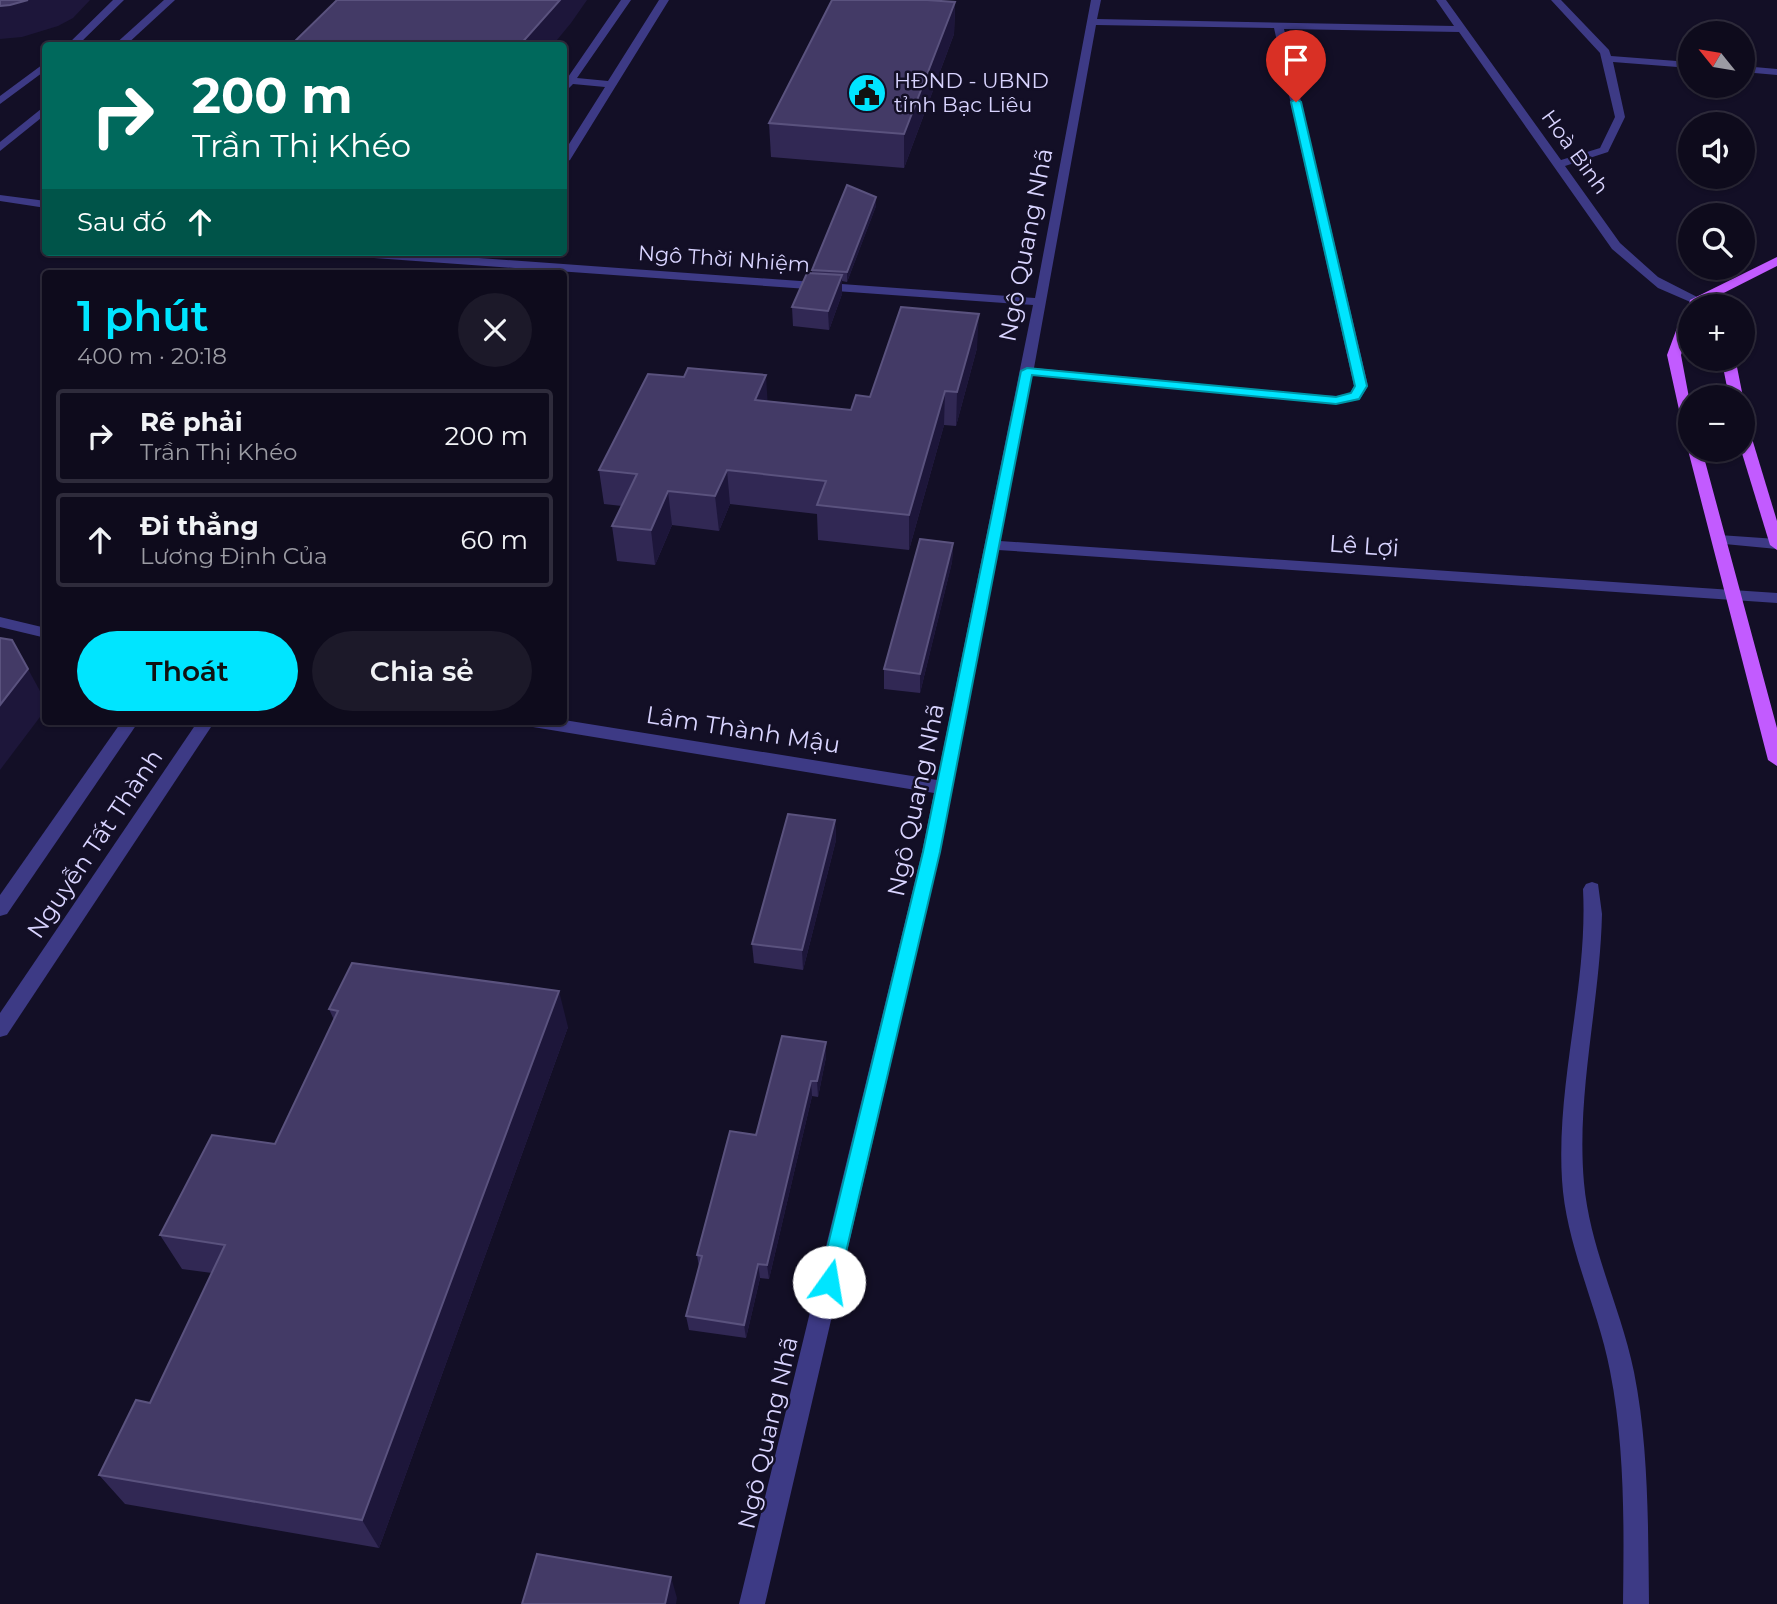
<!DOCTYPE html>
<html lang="vi">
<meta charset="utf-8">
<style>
body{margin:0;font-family:Montserrat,sans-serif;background:#1c1929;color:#f1f3f6;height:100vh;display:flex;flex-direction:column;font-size:26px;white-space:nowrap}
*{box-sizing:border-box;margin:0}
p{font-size:23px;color:#9b9ba3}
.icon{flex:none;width:38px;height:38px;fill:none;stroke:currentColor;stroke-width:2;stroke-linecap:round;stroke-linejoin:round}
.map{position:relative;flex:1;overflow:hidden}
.sheet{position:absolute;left:42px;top:270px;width:525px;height:455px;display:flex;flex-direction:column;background:#0e0b1c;border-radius:7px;box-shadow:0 2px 5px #0004,0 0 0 2px #2e2b3b}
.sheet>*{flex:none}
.top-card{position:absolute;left:42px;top:42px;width:525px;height:214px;border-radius:7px;box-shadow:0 2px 5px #0004,0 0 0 2px #2e2b3b;background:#00695c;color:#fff;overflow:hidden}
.needle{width:46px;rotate:300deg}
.tools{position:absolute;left:1678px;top:21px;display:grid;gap:14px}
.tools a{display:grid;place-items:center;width:77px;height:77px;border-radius:50%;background:#0e0b1c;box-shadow:0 2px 5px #0004,0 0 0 2px #2e2b3b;font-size:35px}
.pin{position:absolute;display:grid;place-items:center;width:60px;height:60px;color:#fff;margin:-72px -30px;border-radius:50% 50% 50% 0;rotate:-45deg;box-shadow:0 0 7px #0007}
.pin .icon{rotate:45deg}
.me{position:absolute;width:77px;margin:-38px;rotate:13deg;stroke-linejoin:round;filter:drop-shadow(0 0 5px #0008)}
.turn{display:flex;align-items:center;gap:24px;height:147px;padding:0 35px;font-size:32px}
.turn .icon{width:91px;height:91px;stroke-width:2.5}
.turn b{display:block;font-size:49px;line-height:60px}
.then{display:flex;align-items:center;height:66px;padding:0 35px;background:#0003;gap:14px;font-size:26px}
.round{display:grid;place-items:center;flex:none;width:74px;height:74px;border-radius:37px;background:#1c1929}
.overview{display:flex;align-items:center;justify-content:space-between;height:119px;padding:0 35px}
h1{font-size:42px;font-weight:600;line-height:52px;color:#00e5ff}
.cta{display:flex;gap:14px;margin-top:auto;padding:14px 35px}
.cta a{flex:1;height:80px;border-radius:42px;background:#00e5ff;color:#111;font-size:28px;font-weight:600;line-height:80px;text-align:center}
.cta a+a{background:#1c1929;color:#f1f3f6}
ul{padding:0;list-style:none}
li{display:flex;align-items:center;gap:21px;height:94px;margin:0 14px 10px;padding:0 21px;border:4px solid #2e2b3b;border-radius:7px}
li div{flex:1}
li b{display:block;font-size:26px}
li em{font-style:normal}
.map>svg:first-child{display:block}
</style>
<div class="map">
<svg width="1777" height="1604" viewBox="0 0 1777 1604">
<rect width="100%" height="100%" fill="#130f26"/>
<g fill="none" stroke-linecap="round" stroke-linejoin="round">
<g fill="#3d3a85" fill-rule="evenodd">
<path d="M 113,0 L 124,0 L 80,43 L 105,43 L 110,46 L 66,46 Z"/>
<path d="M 164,0 L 175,0 L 125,46 L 113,46 Z"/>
<path d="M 621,0 L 631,0 L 577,78 L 608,81 L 659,0 L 669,0 L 570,160 L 564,163 L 564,152 L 605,87 L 573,84 L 564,93 L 564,83 Z"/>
<path d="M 1091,0 L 1101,0 L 1097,19 L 1454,26 L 1436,0 L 1446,0 L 1561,160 L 1600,148 L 1615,117 L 1600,53 L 1551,0 L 1561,0 L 1609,50 L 1611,56 L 1690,62 L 1690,68 L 1613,62 L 1625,117 L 1608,152 L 1565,166 L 1620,243 L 1658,277 L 1705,301 L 1703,304 L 1695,304 L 1658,288 L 1612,249 L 1459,32 L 1284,29 L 1368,386 L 1360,399 L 1337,404 L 1032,375 L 1000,541 L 1777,593 L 1777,603 L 998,550 L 940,852 L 765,1604 L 739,1604 L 922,852 L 934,793 L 533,727 L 525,721 L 564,720 L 937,780 L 1033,305 L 346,256 L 340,252 L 396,252 L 1035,298 ZM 1096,25 L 1274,28 L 1354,386 L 1350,393 L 1337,396 L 1315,395 L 1034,368 Z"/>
<path d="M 46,62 L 46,70 L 0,104 L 0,96 Z"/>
<path d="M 1743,66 L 1777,69 L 1777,75 L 1743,72 Z"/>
<path d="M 46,105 L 46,114 L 0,151 L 0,142 Z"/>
<path d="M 0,195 L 46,201 L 46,208 L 0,201 Z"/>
<path d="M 1719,535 L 1777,539 L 1777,549 L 1714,543 L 1712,540 Z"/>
<path d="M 0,617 L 46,628 L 46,638 L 0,627 Z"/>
<path d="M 122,721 L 139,721 L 7,914 L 0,916 L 0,895 Z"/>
<path d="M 198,721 L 215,721 L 7,1035 L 0,1037 L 0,1013 Z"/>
<path d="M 1592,882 L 1598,884 L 1602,914 C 1600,1004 1576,1093 1584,1183 C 1590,1249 1621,1308 1634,1372 C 1649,1448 1648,1527 1649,1604 L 1623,1604 C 1624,1526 1625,1447 1610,1371 C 1598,1307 1566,1246 1562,1180 C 1556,1082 1588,986 1583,889 L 1586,884 Z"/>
</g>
<g fill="#c25bff" fill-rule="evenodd">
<path d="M 1777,257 L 1777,266 L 1698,306 L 1690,306 L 1690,326 L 1681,355 L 1690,403 L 1690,438 L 1685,437 L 1667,355 L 1684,309 L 1689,305 L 1690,300 Z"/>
<path d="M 1719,359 L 1731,359 L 1737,367 L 1743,397 L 1729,397 L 1723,367 Z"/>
<path d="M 1743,428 L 1750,432 L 1777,521 L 1777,550 L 1770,545 L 1741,450 Z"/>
<path d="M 1690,447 L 1690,450 L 1702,450 L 1777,728 L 1777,766 L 1768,760 L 1688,450 Z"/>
</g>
</g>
<g fill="#312854">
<path d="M 955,2 L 954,34 L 904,168 L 771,157 L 769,123 Z"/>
<path d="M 876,197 L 876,206 L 847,282 L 842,281 L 842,294 L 829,330 L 793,326 L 792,307 L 812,273 L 812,270 Z"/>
<path d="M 977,348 L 956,426 L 944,425 L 909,550 L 818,540 L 817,514 L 730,504 L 719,531 L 672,525 L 655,565 L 617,561 L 612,526 L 622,506 L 604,504 L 599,470 L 768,401 L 851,410 L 870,397 Z"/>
<path d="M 953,543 L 952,562 L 920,693 L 884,689 L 884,669 Z"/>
<path d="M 835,820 L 836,840 L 803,970 L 754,963 L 752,944 Z"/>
<path d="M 329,1009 L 568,1027 L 379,1548 L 125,1504 L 99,1475 L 150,1403 L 212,1273 L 182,1269 L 160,1235 L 275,1144 L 334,1020 Z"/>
<path d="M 826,1057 L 818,1097 L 812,1096 L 769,1279 L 760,1278 L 746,1338 L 689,1330 L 686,1316 L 699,1267 L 697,1255 L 756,1135 Z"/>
</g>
<g fill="#1d163a">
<path d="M 28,0 L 90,0 L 73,18 L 58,26 L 22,37 L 0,39 L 0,6 Z"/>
<path d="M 560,0 L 587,0 L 571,23 L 552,46 L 519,46 Z"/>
<path d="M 955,2 L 954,34 L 904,168 L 904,134 Z"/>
<path d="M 876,197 L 876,206 L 847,282 L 847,272 Z"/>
<path d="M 842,275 L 842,294 L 829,330 L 828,311 Z"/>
<path d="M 979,314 L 977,348 L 956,426 L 957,392 Z"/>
<path d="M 766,375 L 768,409 L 755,400 Z"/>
<path d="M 945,391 L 944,425 L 909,550 L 909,515 Z"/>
<path d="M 727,470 L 730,504 L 719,531 L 715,496 Z"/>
<path d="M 668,491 L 672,525 L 655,565 L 651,530 Z"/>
<path d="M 953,543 L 952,562 L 920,693 L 920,674 Z"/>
<path d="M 28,669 L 46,702 L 46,709 L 0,770 L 0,705 Z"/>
<path d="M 835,820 L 836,840 L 803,970 L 802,950 Z"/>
<path d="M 559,991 L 568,1027 L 379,1548 L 362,1520 Z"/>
<path d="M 826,1042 L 826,1057 L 818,1097 L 817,1081 Z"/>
<path d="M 811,1081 L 812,1096 L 769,1279 L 767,1265 Z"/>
<path d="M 758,1264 L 760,1278 L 746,1338 L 744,1325 Z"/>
<path d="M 671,1577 L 677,1598 L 676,1604 L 665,1604 Z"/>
</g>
<g fill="#433a66" stroke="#5a527e" stroke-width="2">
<path d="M 0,0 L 28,0 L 10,5 L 0,6 Z"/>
<path d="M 337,0 L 560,0 L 519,46 L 290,46 Z"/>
<path d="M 832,0 L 927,0 L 955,2 L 904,134 L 769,123 Z"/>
<path d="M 847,185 L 876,197 L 847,272 L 812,270 Z"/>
<path d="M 807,273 L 842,275 L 828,311 L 792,307 Z"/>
<path d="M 901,307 L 979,314 L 957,392 L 945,391 L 909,515 L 817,505 L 826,481 L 727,470 L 715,496 L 668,491 L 651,530 L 612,526 L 637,474 L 599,470 L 648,374 L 684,377 L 688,368 L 766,375 L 755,400 L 851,410 L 856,395 L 870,397 Z"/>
<path d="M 920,539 L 953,543 L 920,674 L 884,669 Z"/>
<path d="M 0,638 L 12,640 L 28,669 L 0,705 Z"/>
<path d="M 788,814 L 835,820 L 802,950 L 752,944 Z"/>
<path d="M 352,963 L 559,991 L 362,1520 L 99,1475 L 136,1400 L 150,1403 L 225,1245 L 160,1235 L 212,1135 L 275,1144 L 338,1011 L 329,1009 Z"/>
<path d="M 782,1036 L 826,1042 L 817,1081 L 811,1081 L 767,1265 L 758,1264 L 744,1325 L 686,1316 L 702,1256 L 697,1255 L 730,1131 L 756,1135 Z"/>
<path d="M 537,1554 L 671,1577 L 665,1604 L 522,1604 Z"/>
</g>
<path fill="#00e5ff" stroke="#0095a6" stroke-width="2" d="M 1296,99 L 1301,102 L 1367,386 L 1359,399 L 1336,404 L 1032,375 L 940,852 L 839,1282 L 836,1288 L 829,1291 L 822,1288 L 819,1282 L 923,852 L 1021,371 L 1027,368 L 1336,397 L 1351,393 L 1355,386 L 1291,102 Z"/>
<defs>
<symbol id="civic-disc" viewBox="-11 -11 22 22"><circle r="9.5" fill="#00e5ff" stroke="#130f26"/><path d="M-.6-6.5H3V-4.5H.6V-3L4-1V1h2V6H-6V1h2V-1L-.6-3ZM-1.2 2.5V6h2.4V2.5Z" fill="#111"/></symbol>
</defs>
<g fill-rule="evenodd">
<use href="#civic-disc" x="845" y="71" width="44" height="44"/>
</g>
<g text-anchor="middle" stroke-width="5" stroke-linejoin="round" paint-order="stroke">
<g font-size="21" fill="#d9d4ff" stroke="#130f26" text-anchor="start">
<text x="894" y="88">HĐND - UBND<tspan x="894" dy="24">tỉnh Bạc Liêu</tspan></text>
</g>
<g font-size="21" fill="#d9d4ff" stroke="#130f26">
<text transform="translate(1575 152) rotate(54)" y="7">Hoà Bình</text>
<text transform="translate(724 259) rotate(4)" y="7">Ngô Thời Nhiệm</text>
</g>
<g font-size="24" fill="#d9d4ff" stroke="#130f26">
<text transform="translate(1026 245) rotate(-79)" y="8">Ngô Quang Nhã</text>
<text transform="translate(1364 546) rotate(4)" y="8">Lê Lợi</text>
<text transform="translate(743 730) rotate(9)" y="8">Lâm Thành Mậu</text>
<text transform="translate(916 800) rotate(-78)" y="8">Ngô Quang Nhã</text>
<text transform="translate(95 844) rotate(-56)" y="8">Nguyễn Tất Thành</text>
<text transform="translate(768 1433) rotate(-77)" y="8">Ngô Quang Nhã</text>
</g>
</g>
</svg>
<div class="tools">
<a><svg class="needle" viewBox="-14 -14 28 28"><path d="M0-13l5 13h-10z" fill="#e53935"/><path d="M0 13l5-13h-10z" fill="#9b9ba3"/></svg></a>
<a><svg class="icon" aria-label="sound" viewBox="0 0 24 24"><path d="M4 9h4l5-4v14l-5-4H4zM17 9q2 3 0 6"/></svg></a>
<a><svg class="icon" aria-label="search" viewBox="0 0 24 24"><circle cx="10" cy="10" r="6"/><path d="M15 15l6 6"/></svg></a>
<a>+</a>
<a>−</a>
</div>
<div class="pin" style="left:1296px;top:102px;background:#d93025"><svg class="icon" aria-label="arrive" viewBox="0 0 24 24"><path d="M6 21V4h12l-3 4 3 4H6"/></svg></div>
<svg class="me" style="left:829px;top:1282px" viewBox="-20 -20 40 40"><circle r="19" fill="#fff"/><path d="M0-13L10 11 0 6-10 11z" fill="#00e5ff"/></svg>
<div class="top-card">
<div class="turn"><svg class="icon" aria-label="right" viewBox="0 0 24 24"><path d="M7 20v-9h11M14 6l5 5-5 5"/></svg><div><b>200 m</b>Trần Thị Khéo</div></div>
<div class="then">Sau đó<svg class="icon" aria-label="ahead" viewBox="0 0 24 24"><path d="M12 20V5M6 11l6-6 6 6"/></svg></div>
</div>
<section class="sheet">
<div class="overview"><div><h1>1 phút</h1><p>400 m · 20:18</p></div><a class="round"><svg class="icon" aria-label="close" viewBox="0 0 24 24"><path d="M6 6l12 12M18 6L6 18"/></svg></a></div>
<ul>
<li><svg class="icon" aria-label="right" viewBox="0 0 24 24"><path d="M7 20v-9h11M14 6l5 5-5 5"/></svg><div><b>Rẽ phải</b><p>Trần Thị Khéo</p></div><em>200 m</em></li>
<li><svg class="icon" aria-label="ahead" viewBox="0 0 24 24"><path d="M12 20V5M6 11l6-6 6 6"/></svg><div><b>Đi thẳng</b><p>Lương Định Của</p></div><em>60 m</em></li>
</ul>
<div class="cta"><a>Thoát</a><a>Chia sẻ</a></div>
</section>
</div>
